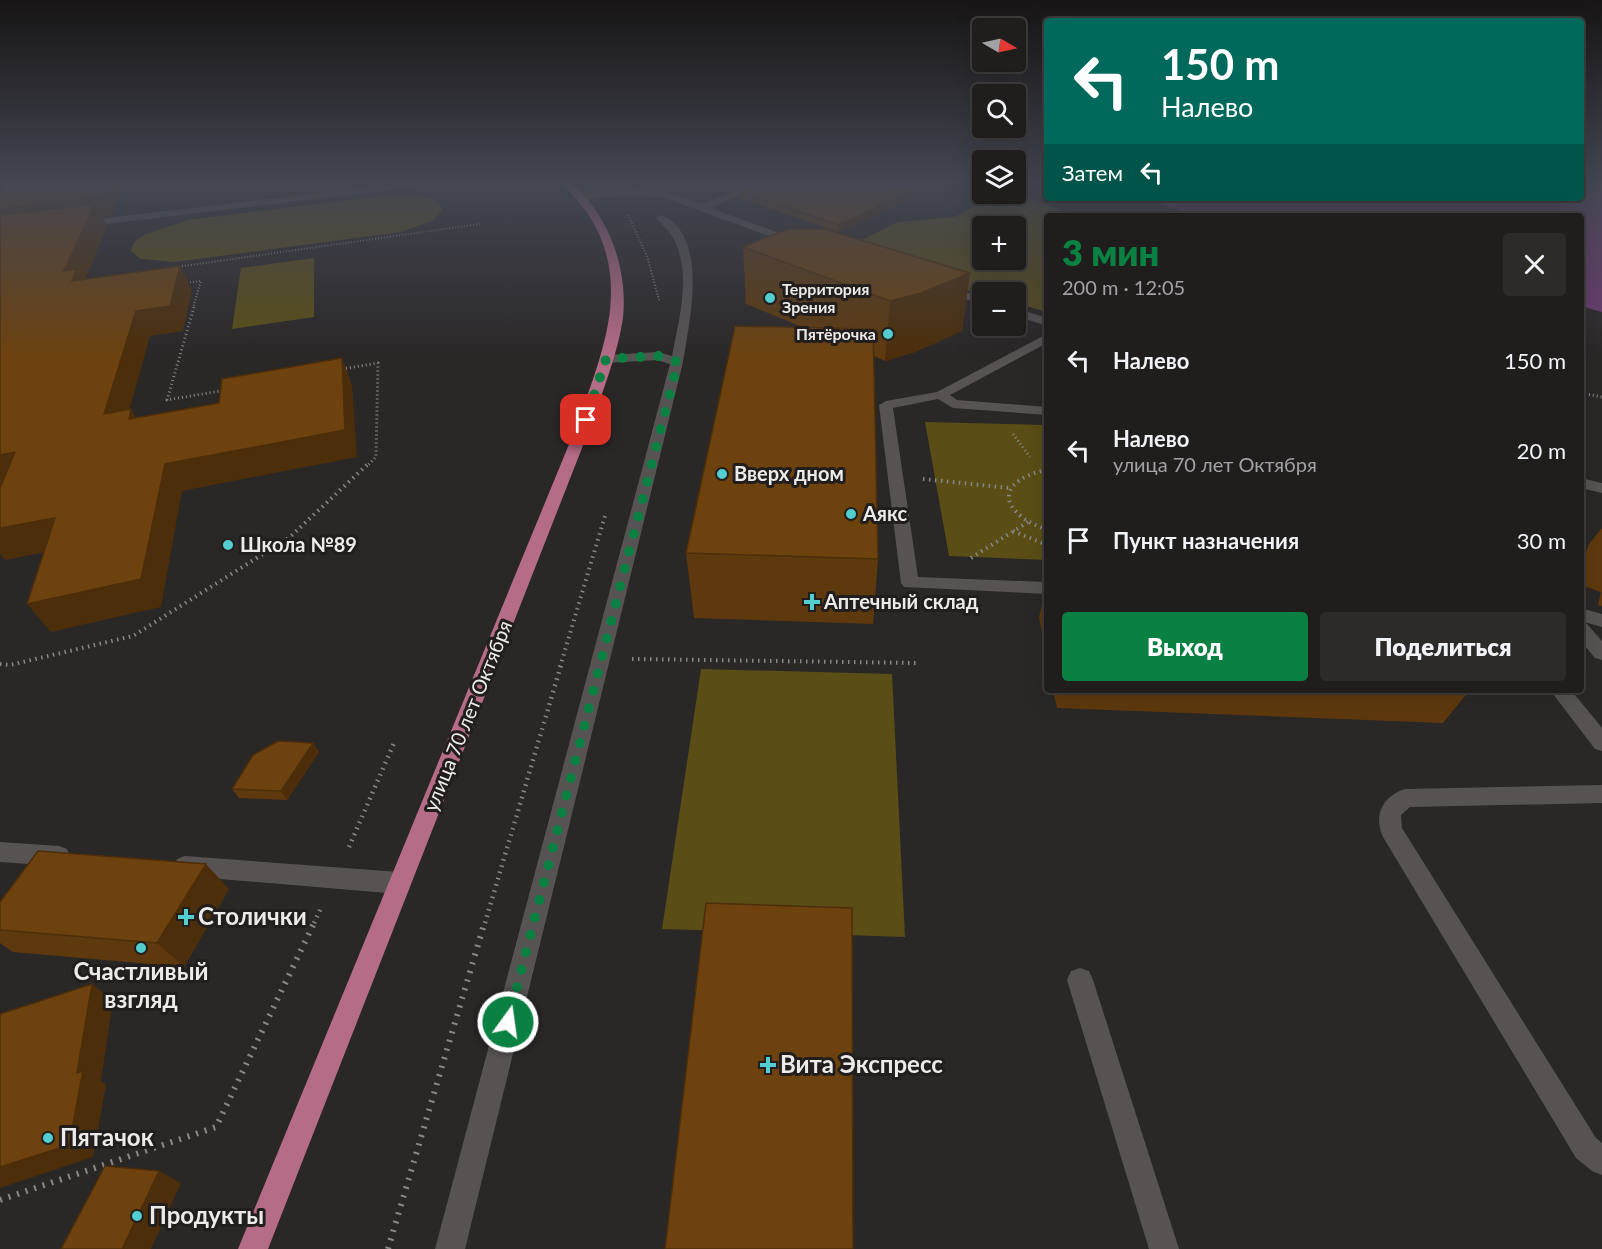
<!DOCTYPE html>
<html lang="ru">
<meta charset="utf-8">
<style>
body{margin:0;font-family:Lato,sans-serif;background:#2d2a2a;color:#f1f3f6;height:100vh;display:flex;flex-direction:column;font-size:22px;white-space:nowrap}
*{box-sizing:border-box;margin:0}
p{font-size:20px;color:#a2a2a4}
.icon{flex:none;width:33px;height:33px;fill:none;stroke:currentColor;stroke-width:2;stroke-linecap:round;stroke-linejoin:round}
.map{position:relative;flex:1;overflow:hidden}
.details{position:absolute;left:1044px;top:213px;width:540px;height:480px;display:flex;flex-direction:column;background:#201d1d;border-radius:6px;box-shadow:0 6px 24px #0002,0 0 0 2px #3d3b3b}
.details>*{flex:none}
.hud{position:absolute;left:1044px;top:18px;width:540px;height:183px;border-radius:6px;box-shadow:0 6px 24px #0002,0 0 0 2px #3d3b3b;background:#00695c;color:#fff;overflow:hidden}
.needle{width:39px;rotate:99deg}
.tools{position:absolute;left:972px;top:18px;display:grid;gap:12px}
.tools a{display:grid;place-items:center;width:54px;height:54px;border-radius:6px;background:#201d1d;box-shadow:0 6px 24px #0002,0 0 0 2px #3d3b3b;font-size:30px}
.pin{position:absolute;display:grid;place-items:center;width:51px;height:51px;color:#fff;margin:-26px;border-radius:12px;box-shadow:0 3px 9px #0006}
.me{position:absolute;width:66px;margin:-33px;rotate:14deg;stroke-linejoin:round;filter:drop-shadow(0 0 4px #0008)}
.turn{display:flex;align-items:center;gap:21px;height:126px;padding:0 18px;font-size:27px}
.turn .icon{width:78px;height:78px;stroke-width:2.5}
.turn b{display:block;font-size:42px;line-height:51px}
.then{display:flex;align-items:center;height:57px;padding:0 18px;background:#0003;gap:12px;font-size:22px}
.round{display:grid;place-items:center;flex:none;width:63px;height:63px;border-radius:6px;background:#2d2a2a}
.head{display:flex;align-items:center;justify-content:space-between;height:102px;padding:0 18px}
h1{font-size:36px;font-weight:800;line-height:45px;color:#0b8043}
.action{display:flex;gap:12px;margin-top:auto;padding:12px 18px}
.action a{flex:1;height:69px;border-radius:6px;background:#0b8043;color:#fff;font-size:24px;font-weight:800;line-height:69px;text-align:center}
.action a+a{background:#2d2a2a;color:#f1f3f6}
ul{padding:0;list-style:none}
li{display:flex;align-items:center;gap:18px;height:90px;padding:0 18px}
li div{flex:1}
li b{display:block;font-size:22px}
li em{font-style:normal}
.map>svg:first-child{display:block}
</style>
<div class="map">
<svg width="1602" height="1249" viewBox="0 0 1602 1249">
<rect width="100%" height="100%" fill="#2a2727"/>
<g fill="#5a4e16" fill-rule="evenodd">
<path d="M 396,194 C 411,194 427,194 440,203 L 442,211 L 432,221 L 401,232 L 175,262 L 141,259 L 131,251 L 134,242 L 144,235 L 188,220 Z"/>
<path d="M 1023,196 L 1058,209 L 1059,216 L 1047,216 L 1047,312 L 1016,303 L 1016,292 L 982,294 L 922,278 L 839,251 L 898,222 L 954,217 L 982,202 ZM 982,226 L 1016,226 L 1016,260 L 982,260 Z"/>
<path d="M 314,258 L 314,317 L 232,329 L 241,268 Z"/>
<path d="M 925,422 L 1047,425 L 1047,560 L 949,556 Z"/>
<path d="M 701,669 L 892,674 L 905,937 L 662,929 Z"/>
</g>
<path fill="#703c74" d="M 1581,184 L 1602,184 L 1602,312 L 1581,306 L 1581,216 L 1198,216 L 1140,198 L 1581,198 Z"/>
<g fill="none" stroke-linecap="round" stroke-linejoin="round">
<g stroke="#8a8787" stroke-width="2" stroke-dasharray="1 2" stroke-linecap="butt">
<path d="M 628,215 L 647,256 L 659,300"/>
<path d="M 176,267 L 480,224"/>
<path d="M 184,283 L 201,281 L 193,308"/>
</g>
<g stroke="#8a8787" stroke-width="3" stroke-dasharray="1 3" stroke-linecap="butt">
<path d="M 194,307 L 167,400 L 226,390"/>
<path d="M 342,369 L 378,363 L 376,457 L 367,466"/>
<path d="M 1581,393 L 1602,397"/>
<path d="M 1013,434 L 1030,457"/>
</g>
<g stroke="#8a8787" stroke-width="4" stroke-dasharray="1.5 4.5" stroke-linecap="butt">
<path d="M 1047,470 C 1021,474 991,493 1022,517 C 1029,523 1038,526 1047,530"/>
<path d="M 923,479 L 1010,488"/>
<path d="M 1013,531 L 1047,545"/>
<path d="M 971,558 L 1028,522"/>
<path d="M 632,659 L 918,663"/>
<path d="M 0,664 L 10,665 L 133,636 L 290,537 L 368,464"/>
<path d="M 560,667 L 605,516"/>
</g>
<g stroke="#8a8787" stroke-width="4.5" stroke-dasharray="1.5 5" stroke-linecap="butt">
<path d="M 349,847 L 394,743"/>
<path d="M 314,923 L 321,908"/>
<path d="M 485,923 L 561,665"/>
</g>
<g stroke="#8a8787" stroke-width="6" stroke-dasharray="2 7" stroke-linecap="butt">
<path d="M 0,1200 L 216,1127 L 315,921"/>
<path d="M 388,1249 L 485,921"/>
</g>
<g fill="#575353" fill-rule="evenodd">
<path d="M 396,184 L 421,184 L 416,187 L 81,227 L 76,224 L 81,221 Z"/>
<path d="M 754,184 L 766,184 L 710,208 L 799,240 L 799,244 L 791,244 L 665,198 L 638,195 L 583,199 L 578,196 L 583,193 L 638,189 L 667,192 L 702,204 Z"/>
<path d="M 661,215 C 710,234 689,324 683,362 L 465,1249 L 435,1249 L 670,364 L 657,360 L 606,363 L 600,359 L 606,355 L 658,352 L 672,356 C 679,318 693,272 672,236 C 668,229 661,224 656,218 Z"/>
<path d="M 944,286 L 982,297 L 982,304 L 940,291 L 938,289 Z"/>
<path d="M 1016,308 L 1047,318 L 1047,326 L 1016,316 Z"/>
<path d="M 1047,334 L 1047,343 L 950,395 L 957,400 L 1047,407 L 1047,415 L 953,408 L 938,399 L 893,408 L 918,577 L 1047,582 L 1047,594 L 904,587 L 901,583 L 879,405 L 886,401 L 937,392 Z"/>
<path d="M 1581,478 L 1602,483 L 1602,493 L 1581,488 Z"/>
<path d="M 1581,608 L 1602,614 L 1602,627 L 1581,621 Z"/>
<path d="M 1581,623 L 1587,624 L 1602,641 L 1602,660 L 1595,658 L 1581,641 Z"/>
<path d="M 1550,690 L 1571,690 L 1602,728 L 1602,751 L 1595,749 Z"/>
<path d="M 1602,785 L 1602,803 L 1410,807 L 1401,815 L 1402,828 L 1596,1138 L 1602,1143 L 1602,1175 L 1592,1171 L 1576,1158 L 1383,837 C 1373,815 1383,796 1405,789 Z"/>
<path d="M 0,842 L 59,846 L 67,849 L 70,856 L 67,863 L 59,866 L 0,862 Z"/>
<path d="M 185,856 L 399,872 L 407,876 L 411,883 L 407,890 L 399,894 L 185,876 L 177,873 L 174,866 L 177,859 Z"/>
<path d="M 1080,968 L 1089,971 L 1093,980 L 1179,1249 L 1149,1249 L 1067,980 L 1071,971 Z"/>
</g>
<path fill="#b56c87" fill-rule="evenodd" d="M 564,184 L 573,184 C 609,217 628,268 623,318 C 618,352 604,387 593,420 L 268,1249 L 238,1249 L 579,420 C 601,355 630,290 594,224 C 586,208 573,197 564,184 Z"/>
</g>
<g fill="#5e390d">
<path d="M 738,191 L 912,191 L 912,199 L 838,232 L 739,198 Z"/>
<path d="M 743,247 L 970,273 L 962,331 L 915,352 L 885,361 L 874,356 L 878,559 L 873,624 L 694,618 L 686,553 L 802,327 L 746,304 Z"/>
<path d="M 1602,528 L 1602,606 L 1598,605 L 1601,592 L 1581,585 L 1581,567 L 1589,544 Z"/>
<path d="M 1047,585 L 1047,659 L 1039,617 Z"/>
<path d="M 1053,690 L 1470,690 L 1443,723 L 1057,708 Z"/>
<path d="M 313,743 L 319,752 L 287,800 L 239,798 L 232,789 Z"/>
<path d="M 229,889 L 184,967 L 13,952 L 0,943 L 0,902 Z"/>
</g>
<g fill="#4c2e0a">
<path d="M 108,184 L 113,184 L 120,197 L 112,215 L 102,217 L 107,226 L 84,282 L 86,305 L 0,229 L 0,209 Z"/>
<path d="M 912,191 L 912,199 L 838,232 L 838,225 Z"/>
<path d="M 180,266 L 192,290 L 183,331 L 150,336 L 121,440 L 104,414 L 136,311 Z"/>
<path d="M 970,273 L 962,331 L 915,352 L 885,361 L 890,301 Z"/>
<path d="M 342,358 L 352,385 L 357,457 L 182,491 L 161,607 L 51,632 L 27,604 L 165,464 Z"/>
<path d="M 131,409 L 147,436 L 129,419 Z"/>
<path d="M 15,452 L 35,479 L 0,486 L 0,455 Z"/>
<path d="M 55,518 L 76,546 L 5,560 L 0,554 L 0,528 Z"/>
<path d="M 313,743 L 319,752 L 287,800 L 281,791 Z"/>
<path d="M 206,864 L 229,889 L 184,967 L 157,943 Z"/>
<path d="M 92,984 L 113,1000 L 101,1081 L 106,1085 L 93,1157 L 0,1188 L 0,1167 L 77,1073 Z"/>
<path d="M 159,1171 L 181,1183 L 151,1249 L 122,1249 Z"/>
</g>
<g fill="#6d420f" stroke="#4c2e0a" stroke-width="1.5">
<path d="M 7,184 L 108,184 L 102,197 L 0,209 L 0,193 Z"/>
<path d="M 755,184 L 887,184 L 912,191 L 838,225 L 738,191 Z"/>
<path d="M 95,204 L 64,271 L 76,269 L 72,281 L 180,266 L 170,306 L 136,311 L 104,414 L 131,409 L 129,419 L 219,403 L 222,379 L 342,358 L 345,430 L 165,464 L 141,579 L 27,604 L 55,518 L 0,528 L 0,488 L 15,452 L 0,455 L 0,215 Z"/>
<path d="M 788,229 L 824,229 L 970,273 L 921,293 L 890,301 L 743,247 Z"/>
<path d="M 735,326 L 873,329 L 878,559 L 686,553 Z"/>
<path d="M 278,741 L 313,743 L 281,791 L 232,789 L 253,755 Z"/>
<path d="M 38,851 L 206,864 L 157,943 L 0,930 L 0,902 Z"/>
<path d="M 706,903 L 852,908 L 853,1249 L 665,1249 Z"/>
<path d="M 92,984 L 77,1073 L 83,1071 L 69,1145 L 0,1167 L 0,1014 Z"/>
<path d="M 105,1166 L 159,1171 L 122,1249 L 61,1249 Z"/>
</g>
<linearGradient id="sky" x2="0" y2="1"><stop stop-color="#171515"/><stop offset="0.51" stop-color="#444752"/><stop offset="1" stop-color="#444752" stop-opacity="0"/></linearGradient>
<rect width="1602" height="358" fill="url(#sky)"/>
<g fill="none" stroke-linecap="round" stroke-linejoin="round">
<path stroke="#0b8043" stroke-width="10" stroke-dasharray="0 18" d="M 508,1022 L 678,362 L 658,356 L 606,359 L 586,420"/>
</g>
<g fill="#52cdd0" stroke="#211e1d" stroke-width="2">
<circle cx="770" cy="298" r="6"/>
<circle cx="888" cy="334" r="6"/>
<circle cx="722" cy="474" r="6"/>
<circle cx="851" cy="514" r="6"/>
<circle cx="228" cy="545" r="6"/>
<path d="M809 593h6v6h6v6h-6v6h-6v-6h-6v-6h6z"/>
<path d="M183 908h6v6h6v6h-6v6h-6v-6h-6v-6h6z"/>
<circle cx="141" cy="948" r="6"/>
<path d="M765 1056h6v6h6v6h-6v6h-6v-6h-6v-6h6z"/>
<circle cx="48" cy="1138" r="6"/>
<circle cx="137" cy="1216" r="6"/>
</g>
<g text-anchor="middle" stroke-width="6" stroke-linejoin="round" paint-order="stroke">
<g font-size="16" font-weight="bold" fill="#edebea" stroke="#211e1d" text-anchor="start">
<text x="782" y="295">Территория<tspan x="782" dy="18">Зрения</tspan></text>
<text x="876" y="340" text-anchor="end">Пятёрочка</text>
</g>
<g font-size="20" font-weight="bold" fill="#edebea" stroke="#211e1d" text-anchor="start">
<text x="734" y="481">Вверх дном</text>
<text x="863" y="521">Аякс</text>
<text x="240" y="552">Школа №89</text>
<text x="824" y="609">Аптечный склад</text>
</g>
<g font-size="20" fill="#edebea" stroke="#211e1d">
<text transform="translate(468 716) rotate(-68)" y="7">улица 70 лет Октября</text>
</g>
<g font-size="24" font-weight="bold" fill="#edebea" stroke="#211e1d" text-anchor="start">
<text x="198" y="925">Столички</text>
<text x="141" y="980" text-anchor="middle">Счастливый<tspan x="141" dy="28">взгляд</tspan></text>
<text x="780" y="1073">Вита Экспресс</text>
<text x="60" y="1146">Пятачок</text>
<text x="149" y="1224">Продукты</text>
</g>
</g>
</svg>
<div class="tools">
<a><svg class="needle" viewBox="-14 -14 28 28"><path d="M0-13l5 13h-10z" fill="#e53935"/><path d="M0 13l5-13h-10z" fill="#a2a2a4"/></svg></a>
<a><svg class="icon" aria-label="search" viewBox="0 0 24 24"><circle cx="10" cy="10" r="6"/><path d="M15 15l6 6"/></svg></a>
<a><svg class="icon" aria-label="layers" viewBox="0 0 24 24"><path d="M12 4l9 5-9 5-9-5zM3 14l9 5 9-5"/></svg></a>
<a>+</a>
<a>−</a>
</div>
<div class="pin" style="left:586px;top:420px;background:#d93025"><svg class="icon" aria-label="arrive" viewBox="0 0 24 24"><path d="M6 21V4h12l-3 4 3 4H6"/></svg></div>
<svg class="me" style="left:508px;top:1022px" viewBox="-20 -20 40 40"><circle r="17" fill="#0b8043" stroke="#fff" stroke-width="3"/><path d="M0-11L8 9 0 5-8 9z" fill="#fff"/></svg>
<div class="hud">
<div class="turn"><svg class="icon" aria-label="left" viewBox="0 0 24 24"><path d="M17 20v-9H6M10 6l-5 5 5 5"/></svg><div><b>150 m</b>Налево</div></div>
<div class="then">Затем<svg class="icon" aria-label="left" viewBox="0 0 24 24"><path d="M17 20v-9H6M10 6l-5 5 5 5"/></svg></div>
</div>
<section class="details">
<div class="head"><div><h1>3 мин</h1><p>200 m · 12:05</p></div><a class="round"><svg class="icon" aria-label="close" viewBox="0 0 24 24"><path d="M6 6l12 12M18 6L6 18"/></svg></a></div>
<ul>
<li><svg class="icon" aria-label="left" viewBox="0 0 24 24"><path d="M17 20v-9H6M10 6l-5 5 5 5"/></svg><div><b>Налево</b></div><em>150 m</em></li>
<li><svg class="icon" aria-label="left" viewBox="0 0 24 24"><path d="M17 20v-9H6M10 6l-5 5 5 5"/></svg><div><b>Налево</b><p>улица 70 лет Октября</p></div><em>20 m</em></li>
<li><svg class="icon" aria-label="arrive" viewBox="0 0 24 24"><path d="M6 21V4h12l-3 4 3 4H6"/></svg><div><b>Пункт назначения</b></div><em>30 m</em></li>
</ul>
<div class="action"><a>Выход</a><a>Поделиться</a></div>
</section>
</div>
